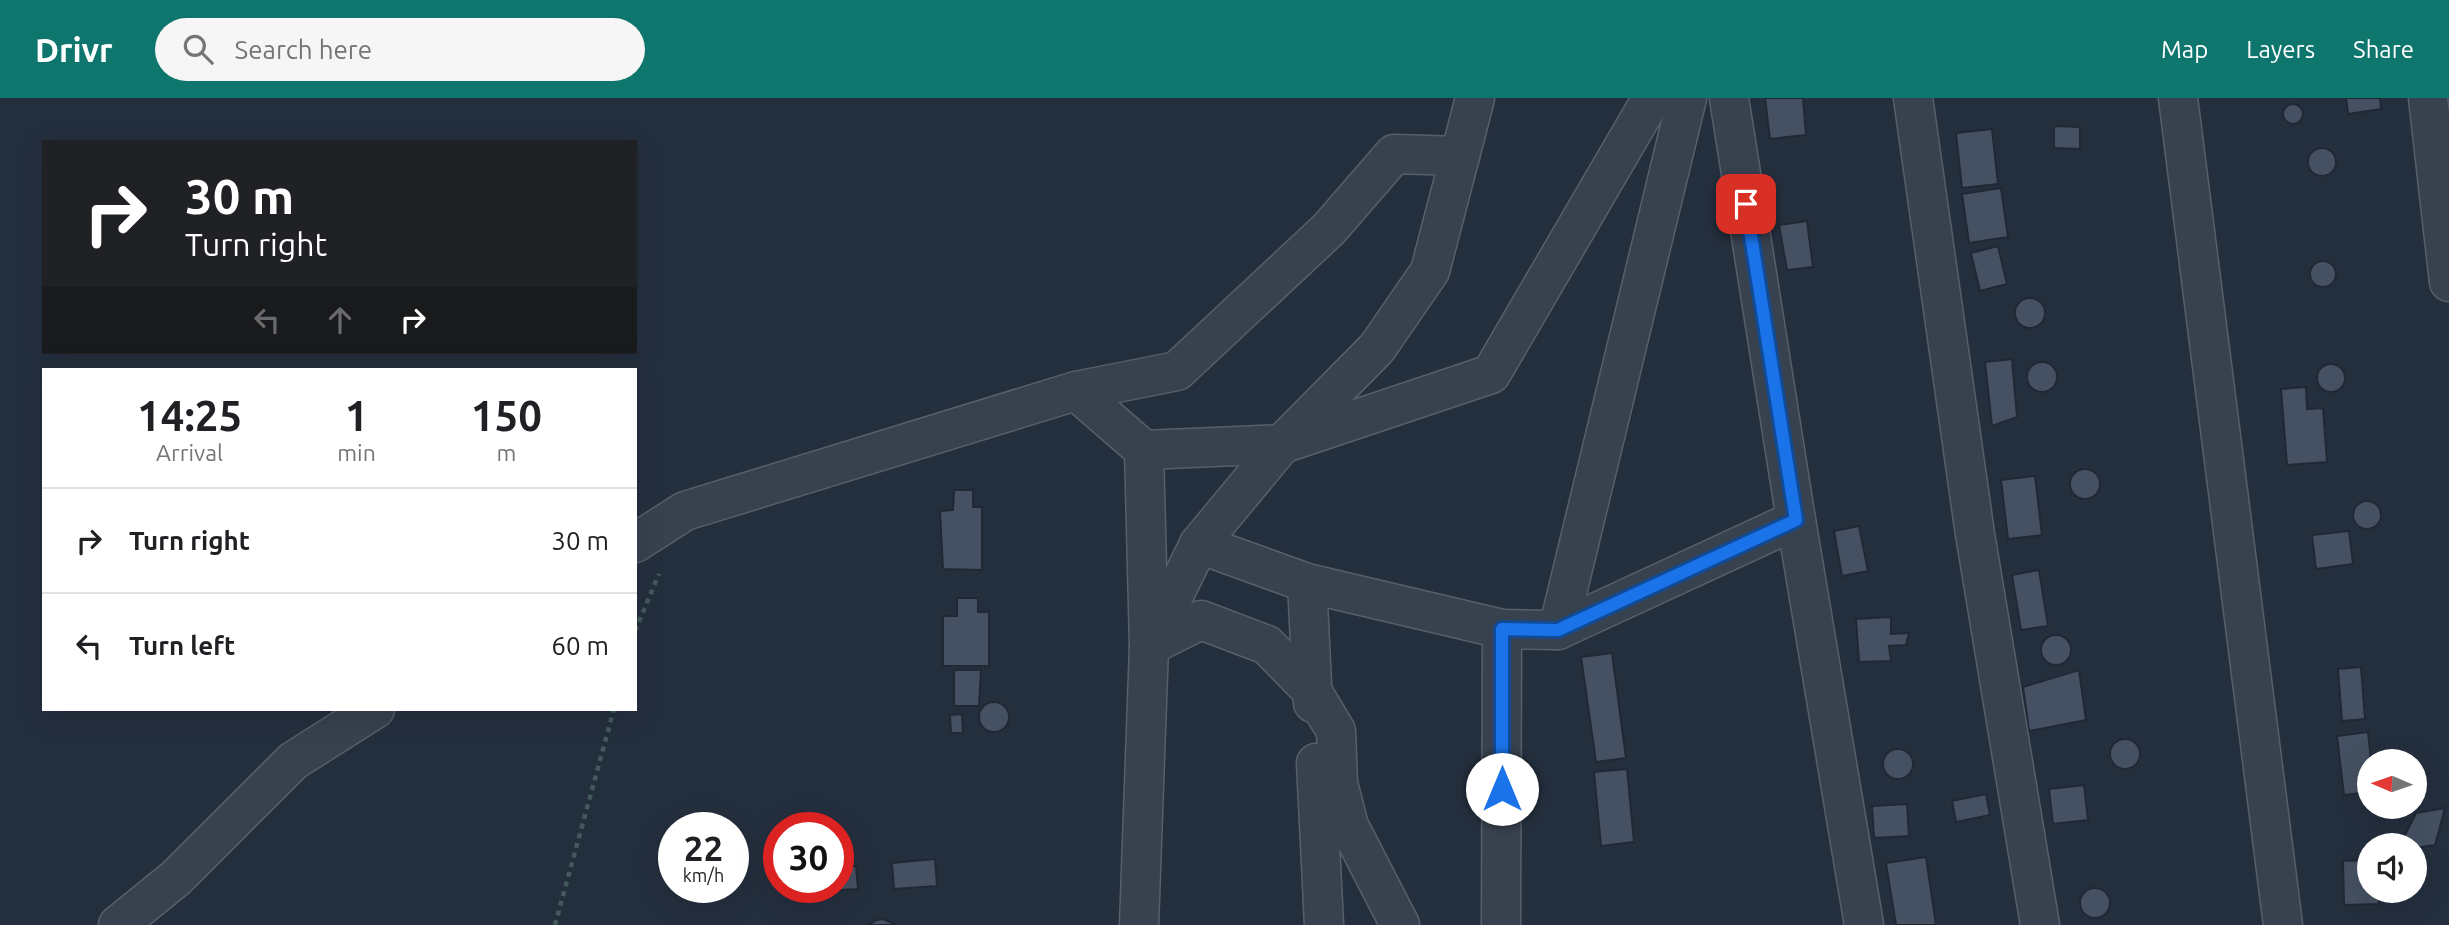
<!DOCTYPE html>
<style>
body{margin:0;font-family:Ubuntu,sans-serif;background:#f6f6f6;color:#202124;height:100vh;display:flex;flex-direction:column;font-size:26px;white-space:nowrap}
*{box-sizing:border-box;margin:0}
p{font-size:23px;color:#757577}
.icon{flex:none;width:38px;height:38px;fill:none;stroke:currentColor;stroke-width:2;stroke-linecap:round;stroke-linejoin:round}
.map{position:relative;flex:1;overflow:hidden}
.drawer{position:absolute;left:42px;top:270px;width:595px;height:343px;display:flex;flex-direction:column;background:#fff;border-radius:0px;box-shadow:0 7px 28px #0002}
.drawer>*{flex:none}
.hud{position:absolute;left:42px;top:42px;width:595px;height:214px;border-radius:0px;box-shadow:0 7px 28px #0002;background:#202124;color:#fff;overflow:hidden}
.needle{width:46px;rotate:272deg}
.fabs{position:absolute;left:2357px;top:651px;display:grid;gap:14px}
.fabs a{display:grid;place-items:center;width:70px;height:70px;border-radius:50%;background:#fff;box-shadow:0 7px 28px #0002;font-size:35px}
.speed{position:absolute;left:658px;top:714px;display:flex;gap:14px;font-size:35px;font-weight:700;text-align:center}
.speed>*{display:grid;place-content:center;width:91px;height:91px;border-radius:50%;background:#fff;box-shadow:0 7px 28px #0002;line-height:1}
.speed small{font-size:18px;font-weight:400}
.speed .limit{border:10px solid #d22;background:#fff;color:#111}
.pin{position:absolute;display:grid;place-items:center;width:60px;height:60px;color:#fff;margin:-30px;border-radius:14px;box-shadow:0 4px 10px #0006}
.me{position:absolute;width:77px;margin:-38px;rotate:0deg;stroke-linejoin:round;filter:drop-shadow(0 0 5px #0008)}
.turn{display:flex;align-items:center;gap:24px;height:147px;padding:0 28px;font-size:32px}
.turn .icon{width:91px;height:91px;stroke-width:2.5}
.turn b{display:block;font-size:49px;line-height:60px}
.lanes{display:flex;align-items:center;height:66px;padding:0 28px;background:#0003;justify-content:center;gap:35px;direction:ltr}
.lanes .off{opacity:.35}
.eta{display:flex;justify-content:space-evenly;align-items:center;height:119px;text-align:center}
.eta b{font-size:42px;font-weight:700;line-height:49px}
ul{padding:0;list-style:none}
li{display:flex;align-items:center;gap:21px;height:105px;padding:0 28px;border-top:2px solid #e0e0e0}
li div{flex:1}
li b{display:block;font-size:26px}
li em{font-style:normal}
header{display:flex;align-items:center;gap:42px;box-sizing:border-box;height:98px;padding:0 35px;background:#0f766e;color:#fff}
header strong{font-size:33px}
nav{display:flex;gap:38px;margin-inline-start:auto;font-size:24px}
.search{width:490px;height:63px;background:#f6f6f6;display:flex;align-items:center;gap:18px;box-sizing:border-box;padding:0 24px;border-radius:38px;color:#757577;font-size:26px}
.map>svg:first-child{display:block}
</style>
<header>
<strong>Drivr</strong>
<div class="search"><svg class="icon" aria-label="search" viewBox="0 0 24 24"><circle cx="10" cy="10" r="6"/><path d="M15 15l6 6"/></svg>Search here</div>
<nav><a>Map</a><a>Layers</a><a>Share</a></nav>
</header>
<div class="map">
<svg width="2449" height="827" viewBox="0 0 2449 827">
<rect width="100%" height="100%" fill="#242f3e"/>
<g fill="#455162" stroke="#1f2835" stroke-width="2">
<path d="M 1765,0 L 1803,0 L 1806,37 L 1770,41 Z"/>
<path d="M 2346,0 L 2380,0 L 2381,11 L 2348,16 Z"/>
<circle cx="2293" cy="16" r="10"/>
<path d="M 2054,28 L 2080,29 L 2080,51 L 2054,50 Z"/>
<path d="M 1992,31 L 1998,86 L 1962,90 L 1956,35 Z"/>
<circle cx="2322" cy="64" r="14"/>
<path d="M 2001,90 L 2008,139 L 1969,145 L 1962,96 Z"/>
<path d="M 1807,123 L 1813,169 L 1787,172 L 1779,127 Z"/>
<path d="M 1998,148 L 2007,186 L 1980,193 L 1971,155 Z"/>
<circle cx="2323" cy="176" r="13"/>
<circle cx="2030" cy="215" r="15"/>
<path d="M 2012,261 L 2017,319 L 1992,328 L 1985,264 Z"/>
<circle cx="2042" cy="279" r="15"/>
<circle cx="2331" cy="280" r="14"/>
<path d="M 2306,289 L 2307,311 L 2323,310 L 2327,364 L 2287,367 L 2281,291 Z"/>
<circle cx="2085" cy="386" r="15"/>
<path d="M 2035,378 L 2042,437 L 2008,441 L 2001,382 Z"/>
<path d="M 954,392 L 973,392 L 973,409 L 982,409 L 982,472 L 943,471 L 940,413 L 953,412 Z"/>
<circle cx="2367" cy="417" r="14"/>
<path d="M 1859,428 L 1868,473 L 1842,478 L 1834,433 Z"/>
<path d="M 2349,433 L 2353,466 L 2316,471 L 2312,437 Z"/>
<path d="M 2039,472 L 2048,528 L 2021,532 L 2012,477 Z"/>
<path d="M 957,500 L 978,500 L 978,514 L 989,514 L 989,568 L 943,568 L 943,518 L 957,518 Z"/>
<path d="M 1891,519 L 1891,536 L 1909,535 L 1906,547 L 1889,548 L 1891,563 L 1859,564 L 1856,521 Z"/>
<circle cx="2056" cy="552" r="15"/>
<path d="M 1612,555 L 1626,660 L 1596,664 L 1581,559 Z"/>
<path d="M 2361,569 L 2365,621 L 2342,623 L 2338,571 Z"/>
<path d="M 954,572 L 981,572 L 979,608 L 954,608 Z"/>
<path d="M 2079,572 L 2086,622 L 2029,633 L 2023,589 Z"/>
<circle cx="994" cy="619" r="15"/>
<path d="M 962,616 L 963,635 L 951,635 L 950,617 Z"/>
<path d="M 2368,634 L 2371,663 L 2370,694 L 2344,697 L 2337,638 Z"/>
<circle cx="2125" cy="656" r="15"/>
<circle cx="1898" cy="666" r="15"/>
<path d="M 1627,671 L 1634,744 L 1601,748 L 1594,674 Z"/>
<path d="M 2084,687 L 2088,722 L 2053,726 L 2049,691 Z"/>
<path d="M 1986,696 L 1990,717 L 1956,724 L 1952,703 Z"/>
<path d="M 1907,706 L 1909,738 L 1874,740 L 1872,708 Z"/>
<path d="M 2445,710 L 2435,747 L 2415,750 L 2415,747 L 2400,747 L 2416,715 Z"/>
<path d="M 1926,759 L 1936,827 L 1896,827 L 1886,765 Z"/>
<path d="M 935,761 L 937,788 L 894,791 L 892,765 Z"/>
<path d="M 2370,762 L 2370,793 L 2378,793 L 2379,806 L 2344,807 L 2343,763 Z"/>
<path d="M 856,768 L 858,791 L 840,792 L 838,769 Z"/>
<circle cx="2095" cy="805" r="15"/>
<path d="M 883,821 L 896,827 L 868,827 L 877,822 Z"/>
</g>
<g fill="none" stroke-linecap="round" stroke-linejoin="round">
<defs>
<g id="minor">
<path d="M 1729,0 L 1796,422 L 1864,827"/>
<path d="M 1913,0 L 1975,436 L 2040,827"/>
<path d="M 2178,0 L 2283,827"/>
<path d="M 2428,0 L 2449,184"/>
<path d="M 1076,293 L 1144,352 L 1282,346 L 1491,276 L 1652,0"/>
<path d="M 1144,352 L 1149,548 L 1201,522 L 1267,547 L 1312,593 L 1336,633 L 1338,685 L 1349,728 L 1400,827"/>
<path d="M 635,445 L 685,413 L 1076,293 L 1177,273 L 1329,131 L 1394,56 L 1460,58 L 1475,0"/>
<path d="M 1199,446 L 1307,485 L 1502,531 L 1558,532 L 1796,422"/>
<path d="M 1307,485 L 1313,605"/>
<path d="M 1558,532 L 1687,0"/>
<path d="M 1316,665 L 1324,827"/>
<path d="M 118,827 L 176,780 L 293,663 L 375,611"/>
<path d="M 1139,827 L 1149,548 L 1199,446 L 1282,346 L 1377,250 L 1430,173 L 1460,58"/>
<path d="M 1501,827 L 1502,531"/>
</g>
</defs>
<use href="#minor" stroke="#565f6c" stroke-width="41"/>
<g stroke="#44595c" stroke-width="4.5" stroke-dasharray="5 5" stroke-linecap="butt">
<path d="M 635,533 L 659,476"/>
<path d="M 555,827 L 614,611"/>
</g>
<use href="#minor" stroke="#38414e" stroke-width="38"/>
</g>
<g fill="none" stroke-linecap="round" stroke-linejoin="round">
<defs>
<path id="route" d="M 1502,691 L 1502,531 L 1558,532 L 1796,422 L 1746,106"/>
</defs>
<use href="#route" stroke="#114b97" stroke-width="18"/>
<use href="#route" stroke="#1a73e8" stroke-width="12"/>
</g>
</svg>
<div class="fabs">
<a><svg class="needle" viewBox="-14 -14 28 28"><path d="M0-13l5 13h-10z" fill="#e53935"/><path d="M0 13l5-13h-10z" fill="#757577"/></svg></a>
<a><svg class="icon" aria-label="sound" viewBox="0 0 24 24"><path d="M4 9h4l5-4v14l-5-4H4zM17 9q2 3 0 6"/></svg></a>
</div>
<div class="speed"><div>22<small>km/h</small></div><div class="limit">30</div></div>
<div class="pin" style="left:1746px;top:106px;background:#d93025"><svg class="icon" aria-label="arrive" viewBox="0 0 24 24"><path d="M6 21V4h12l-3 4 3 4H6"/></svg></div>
<svg class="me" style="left:1502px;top:691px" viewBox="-20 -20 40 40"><circle r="19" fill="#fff"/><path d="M0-13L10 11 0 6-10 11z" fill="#1a73e8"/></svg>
<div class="hud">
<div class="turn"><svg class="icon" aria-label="right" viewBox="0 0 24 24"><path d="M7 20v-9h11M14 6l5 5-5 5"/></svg><div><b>30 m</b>Turn right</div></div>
<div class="lanes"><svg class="icon off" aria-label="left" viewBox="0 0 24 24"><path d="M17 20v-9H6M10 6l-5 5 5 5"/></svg><svg class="icon off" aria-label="ahead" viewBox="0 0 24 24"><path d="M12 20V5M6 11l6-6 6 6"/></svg><svg class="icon" aria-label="right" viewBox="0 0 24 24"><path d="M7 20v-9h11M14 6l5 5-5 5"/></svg></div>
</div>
<section class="drawer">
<div class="eta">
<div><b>14:25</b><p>Arrival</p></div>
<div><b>1</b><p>min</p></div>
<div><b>150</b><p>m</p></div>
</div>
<ul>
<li><svg class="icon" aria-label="right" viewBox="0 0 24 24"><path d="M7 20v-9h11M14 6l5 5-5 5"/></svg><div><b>Turn right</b></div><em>30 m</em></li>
<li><svg class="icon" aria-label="left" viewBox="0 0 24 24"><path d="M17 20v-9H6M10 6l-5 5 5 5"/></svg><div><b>Turn left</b></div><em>60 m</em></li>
</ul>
</section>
</div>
